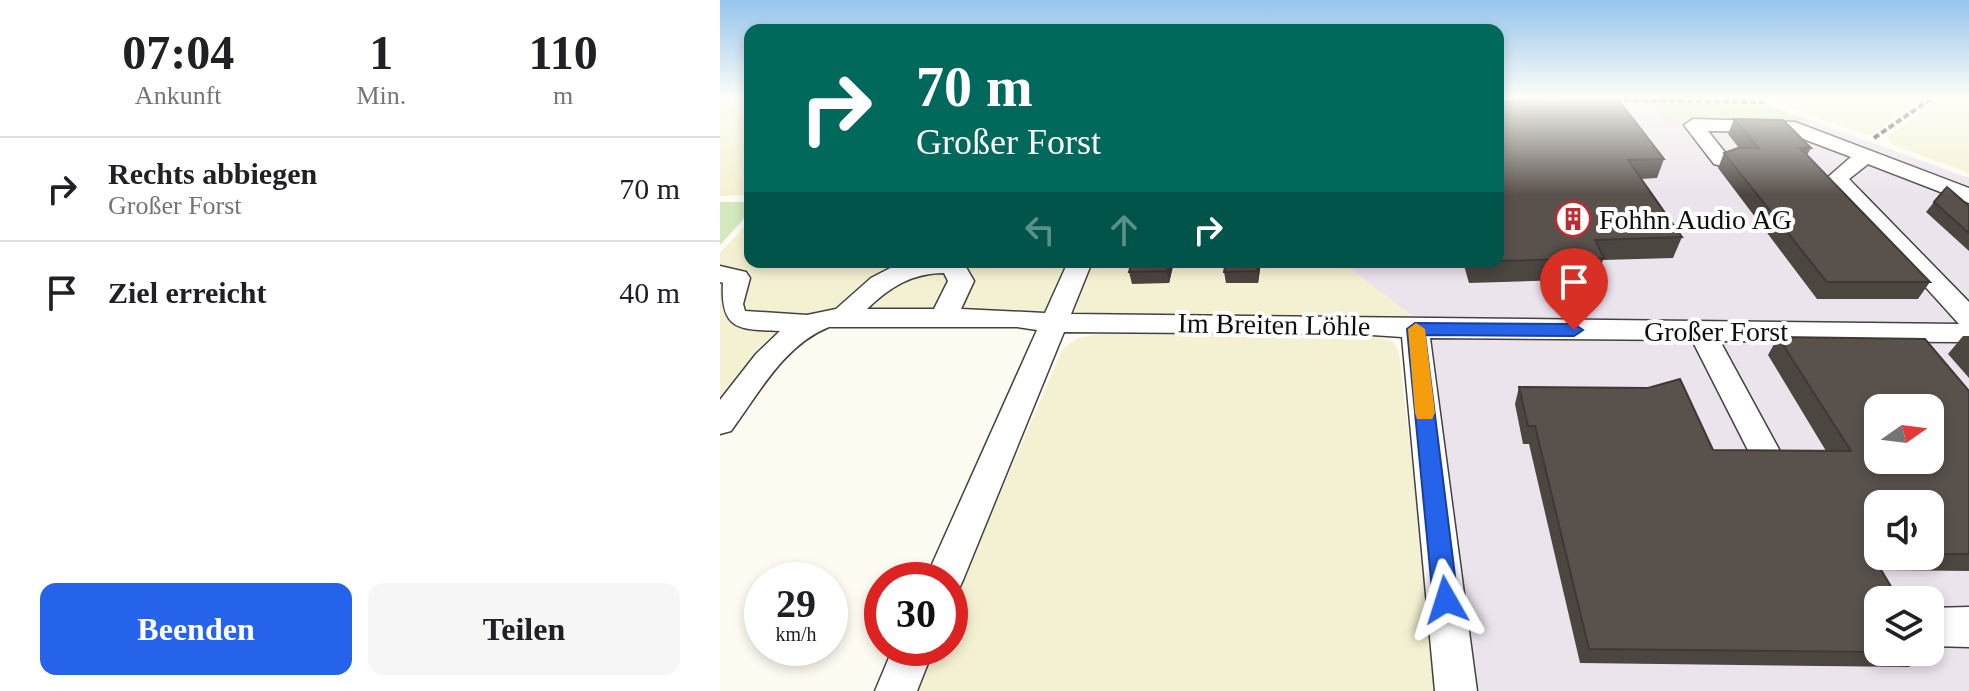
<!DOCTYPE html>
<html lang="de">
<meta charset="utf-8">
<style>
body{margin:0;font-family:"Times New Roman",serif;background:#f6f6f6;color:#202124;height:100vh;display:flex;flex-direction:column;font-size:30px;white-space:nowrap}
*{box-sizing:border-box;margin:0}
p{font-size:26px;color:#757577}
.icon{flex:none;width:44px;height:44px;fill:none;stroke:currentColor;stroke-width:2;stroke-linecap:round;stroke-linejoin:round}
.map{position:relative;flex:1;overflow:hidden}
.side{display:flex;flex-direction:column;background:#fff;width:720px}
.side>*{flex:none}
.hud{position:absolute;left:24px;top:24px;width:760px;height:244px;border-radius:16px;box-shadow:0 4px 12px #0003;background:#00695c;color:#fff;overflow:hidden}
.needle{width:52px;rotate:76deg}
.tools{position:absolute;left:1144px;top:394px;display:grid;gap:16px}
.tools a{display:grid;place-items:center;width:80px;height:80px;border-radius:16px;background:#fff;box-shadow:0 4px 12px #0003;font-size:40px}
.speed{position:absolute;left:24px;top:562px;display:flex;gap:16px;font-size:40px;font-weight:700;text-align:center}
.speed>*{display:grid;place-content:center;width:104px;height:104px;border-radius:50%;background:#fff;box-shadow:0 4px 12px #0003;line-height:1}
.speed small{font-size:20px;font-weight:400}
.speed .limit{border:12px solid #d22;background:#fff;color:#111}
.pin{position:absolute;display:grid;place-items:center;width:68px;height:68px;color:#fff;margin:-82px -34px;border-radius:50% 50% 50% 0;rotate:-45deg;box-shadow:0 0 8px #0007}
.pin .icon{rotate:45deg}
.me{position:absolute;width:88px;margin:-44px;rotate:354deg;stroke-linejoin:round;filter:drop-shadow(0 0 6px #0008)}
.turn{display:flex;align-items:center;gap:28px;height:168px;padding:0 40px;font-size:36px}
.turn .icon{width:104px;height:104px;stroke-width:2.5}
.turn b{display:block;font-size:56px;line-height:68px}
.lanes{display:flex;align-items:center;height:76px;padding:0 40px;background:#0003;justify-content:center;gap:40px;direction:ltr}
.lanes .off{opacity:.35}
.eta{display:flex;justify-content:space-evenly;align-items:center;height:136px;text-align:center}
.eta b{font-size:48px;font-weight:700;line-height:56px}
.primary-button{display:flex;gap:16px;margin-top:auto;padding:16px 40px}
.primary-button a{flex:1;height:92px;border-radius:16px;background:#2563eb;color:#fff;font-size:32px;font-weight:700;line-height:92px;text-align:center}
.primary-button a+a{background:#f6f6f6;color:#202124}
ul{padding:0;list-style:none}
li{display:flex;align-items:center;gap:24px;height:104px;padding:0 40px;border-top:2px solid #e0e0e0}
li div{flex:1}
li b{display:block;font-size:30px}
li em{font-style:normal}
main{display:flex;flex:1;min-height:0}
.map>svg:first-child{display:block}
</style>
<main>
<section class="side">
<div class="eta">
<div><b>07:04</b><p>Ankunft</p></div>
<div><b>1</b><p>Min.</p></div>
<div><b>110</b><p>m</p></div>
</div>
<ul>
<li><svg class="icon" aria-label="right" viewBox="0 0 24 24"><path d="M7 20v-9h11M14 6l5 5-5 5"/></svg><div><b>Rechts abbiegen</b><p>Großer Forst</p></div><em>70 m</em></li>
<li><svg class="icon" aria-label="arrive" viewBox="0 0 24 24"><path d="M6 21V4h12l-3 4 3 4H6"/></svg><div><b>Ziel erreicht</b></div><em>40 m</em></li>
</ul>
<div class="primary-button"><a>Beenden</a><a>Teilen</a></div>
</section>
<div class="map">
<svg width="1249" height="691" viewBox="0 0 1249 691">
<rect width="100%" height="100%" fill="#fefcf2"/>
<path fill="#ece4ed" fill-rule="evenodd" d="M 778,101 L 1046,104 L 1249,178 L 1249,691 L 750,691 L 696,319 L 621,262 L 778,262 ZM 1158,408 L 1210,408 L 1210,460 L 1158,460 ZM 1158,504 L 1210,504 L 1210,556 L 1158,556 ZM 1158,600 L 1210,600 L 1210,652 L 1158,652 Z"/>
<g fill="#f4f1d3">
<path d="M 0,98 L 30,98 L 30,195 L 0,196 Z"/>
<path d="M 1044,98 L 1204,98 L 1149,136 Z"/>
<path d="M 1222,98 L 1249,98 L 1249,173 L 1173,145 L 1167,137 Z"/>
<path d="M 30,221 L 30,262 L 351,262 L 331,310 L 237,313 L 119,310 L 0,410 L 0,253 Z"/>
<path d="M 370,262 L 621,262 L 696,319 L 346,314 Z"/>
<path d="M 394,331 L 610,334 L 658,337 L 674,342 L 679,353 L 719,691 L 196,691 L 214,648 L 230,648 L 230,611 L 342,350 L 357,338 Z"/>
</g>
<g fill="#d3e8bd">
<path d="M 933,103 L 1049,106 L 1086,120 L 1078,124 L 1070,121 L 946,121 Z"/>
<path d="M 0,202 L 30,202 L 30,212 L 0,245 Z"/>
</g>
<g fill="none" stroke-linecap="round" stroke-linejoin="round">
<defs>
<g id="minor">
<path d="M 973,119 L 1075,122 L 1249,188 L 1249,203 L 1148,164 L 1129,179 L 1249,302 L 1249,342 L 1000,341 L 1061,453 L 1056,462 L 1045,466 L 1034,462 L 972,340 L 710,338 L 757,691 L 715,691 L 682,337 L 637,334 L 344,332 L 243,580 L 237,593 L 230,595 L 230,580 L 205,580 L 317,330 L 297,327 L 109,327 C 64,345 39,393 11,431 L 0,434 L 0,400 L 36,354 L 60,331 C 22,329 0,333 3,283 L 0,282 L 0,266 L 26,272 L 30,278 L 23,304 L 25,311 L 87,315 L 116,309 L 151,278 L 176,265 L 189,262 L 243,262 L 254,281 L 241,309 L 325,313 L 348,262 L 372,262 L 351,314 L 1239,324 L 1107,178 L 1131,157 L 1065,132 L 988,131 L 1011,160 L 1001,166 L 994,164 L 964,125 ZM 224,273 L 228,281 L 214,309 L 147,309 C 170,287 192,273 224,273 Z"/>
<path d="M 1249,607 L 1249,647 L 1210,646 L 1210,608 Z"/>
<path d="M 173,648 L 214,648 L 197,691 L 155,691 Z"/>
</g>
</defs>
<use href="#minor" stroke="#424242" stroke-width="3"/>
<g stroke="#313131" stroke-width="4" stroke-dasharray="6 3" stroke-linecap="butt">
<path d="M 778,99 L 825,100"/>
<path d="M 895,100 L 1044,102"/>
<path d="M 1154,138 L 1212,98"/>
</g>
<use href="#minor" fill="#fff" fill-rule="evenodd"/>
</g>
<g fill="#4c4641" fill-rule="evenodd">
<path d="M 778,101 L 944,159 L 937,178 L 921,179 L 962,237 L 953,258 L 883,260 L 877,279 L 749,283 L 743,262 L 778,262 Z"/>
<path d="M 1014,119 L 1091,148 L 1087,155 L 1210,282 L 1198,299 L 1097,299 L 998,168 L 1004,153 L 1019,148 L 1008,134 Z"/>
<path d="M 1214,202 L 1249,206 L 1249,251 L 1206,212 Z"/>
<path d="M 454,262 L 449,283 L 412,284 L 409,272 Z"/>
<path d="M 541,262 L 538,283 L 506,283 L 504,272 Z"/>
<path d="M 1243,336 L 1249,336 L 1249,378 L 1228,354 Z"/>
<path d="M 1058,337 L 1249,391 L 1249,571 L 1161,570 L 1210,653 L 1189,667 L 860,663 L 809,444 L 803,444 L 795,404 L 799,387 L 993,450 L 1106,451 L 1048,355 ZM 1158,504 L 1210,504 L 1210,556 L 1158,556 Z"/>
</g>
<g fill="#3e3935">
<path d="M 449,262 L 454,262 L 449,283 L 447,271 Z"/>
<path d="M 538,262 L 541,262 L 538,283 L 537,271 Z"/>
</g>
<g fill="#58514c" stroke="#3e3935" stroke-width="2" fill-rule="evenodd">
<path d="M 897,98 L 944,159 L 908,160 L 962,237 L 875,240 L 884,258 L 778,261 L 778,101 Z"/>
<path d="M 1014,119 L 1063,120 L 1091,148 L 1080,148 L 1210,282 L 1107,282 L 1004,153 L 1018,148 L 1039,148 Z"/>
<path d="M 1227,187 L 1249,206 L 1249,233 L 1214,202 Z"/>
<path d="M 412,262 L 449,262 L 447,271 L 409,272 Z"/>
<path d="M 506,262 L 538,262 L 537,271 L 504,272 Z"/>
<path d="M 1058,337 L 1205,339 L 1249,391 L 1249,554 L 1210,554 L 1210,504 L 1158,504 L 1158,554 L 1151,553 L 1179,600 L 1158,600 L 1158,652 L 869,649 L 815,426 L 808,426 L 799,387 L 928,388 L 960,379 L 993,450 L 1131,451 ZM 1158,408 L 1210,408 L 1210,460 L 1158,460 Z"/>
</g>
<linearGradient id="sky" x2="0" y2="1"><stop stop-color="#95c4ed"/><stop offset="0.5" stop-color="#fffef9"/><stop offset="1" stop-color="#fffef9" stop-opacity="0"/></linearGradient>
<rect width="1249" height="195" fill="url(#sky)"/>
<path fill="#2563eb" stroke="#184099" stroke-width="2" d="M 695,323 L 854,324 L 863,330 L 854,336 L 705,335 L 738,600 L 734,608 L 726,612 L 717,608 L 713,600 L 687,329 Z"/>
<path fill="#f59e0b" d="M 696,323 L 705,329 L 715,413 L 712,419 L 697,419 L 695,413 L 688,329 Z"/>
<defs>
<symbol id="building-ring" viewBox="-11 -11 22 22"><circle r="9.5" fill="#fff" stroke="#ba2d32" stroke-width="1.5"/><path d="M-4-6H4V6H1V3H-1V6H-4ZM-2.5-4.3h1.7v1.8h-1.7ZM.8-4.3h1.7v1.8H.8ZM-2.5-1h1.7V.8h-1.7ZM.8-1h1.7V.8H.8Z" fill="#ba2d32"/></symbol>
</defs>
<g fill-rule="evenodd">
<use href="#building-ring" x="833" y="199" width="40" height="40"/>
</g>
<g text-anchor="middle" stroke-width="8" stroke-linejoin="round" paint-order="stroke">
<g font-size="28" fill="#0f0f0f" stroke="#fff" text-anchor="start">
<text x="879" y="229">Fohhn Audio AG</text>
</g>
<g font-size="28" fill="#0f0f0f" stroke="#fff">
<text transform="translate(554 324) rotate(1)" y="10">Im Breiten Löhle</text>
<text x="996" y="341">Großer Forst</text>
</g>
</g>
</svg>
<div class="tools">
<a><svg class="needle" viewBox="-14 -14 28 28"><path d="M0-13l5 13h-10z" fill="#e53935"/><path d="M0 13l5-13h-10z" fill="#757577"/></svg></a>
<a><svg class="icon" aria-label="sound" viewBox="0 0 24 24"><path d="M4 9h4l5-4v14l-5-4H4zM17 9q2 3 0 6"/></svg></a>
<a><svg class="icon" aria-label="layers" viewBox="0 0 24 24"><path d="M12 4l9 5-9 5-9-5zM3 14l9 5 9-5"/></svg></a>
</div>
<div class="speed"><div>29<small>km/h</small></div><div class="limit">30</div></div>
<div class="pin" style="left:854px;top:330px;background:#d93025"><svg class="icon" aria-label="arrive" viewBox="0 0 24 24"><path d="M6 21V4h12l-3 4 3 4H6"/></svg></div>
<svg class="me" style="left:726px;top:600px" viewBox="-20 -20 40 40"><path d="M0-17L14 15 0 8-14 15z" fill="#2563eb" stroke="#fff" stroke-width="4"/></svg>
<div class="hud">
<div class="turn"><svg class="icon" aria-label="right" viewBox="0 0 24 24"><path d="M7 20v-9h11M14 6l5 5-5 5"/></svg><div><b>70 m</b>Großer Forst</div></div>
<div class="lanes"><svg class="icon off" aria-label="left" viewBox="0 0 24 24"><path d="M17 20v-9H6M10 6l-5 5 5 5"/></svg><svg class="icon off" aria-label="ahead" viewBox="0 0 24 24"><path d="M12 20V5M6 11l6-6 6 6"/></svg><svg class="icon" aria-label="right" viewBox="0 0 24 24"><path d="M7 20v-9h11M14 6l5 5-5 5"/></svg></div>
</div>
</div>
</main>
